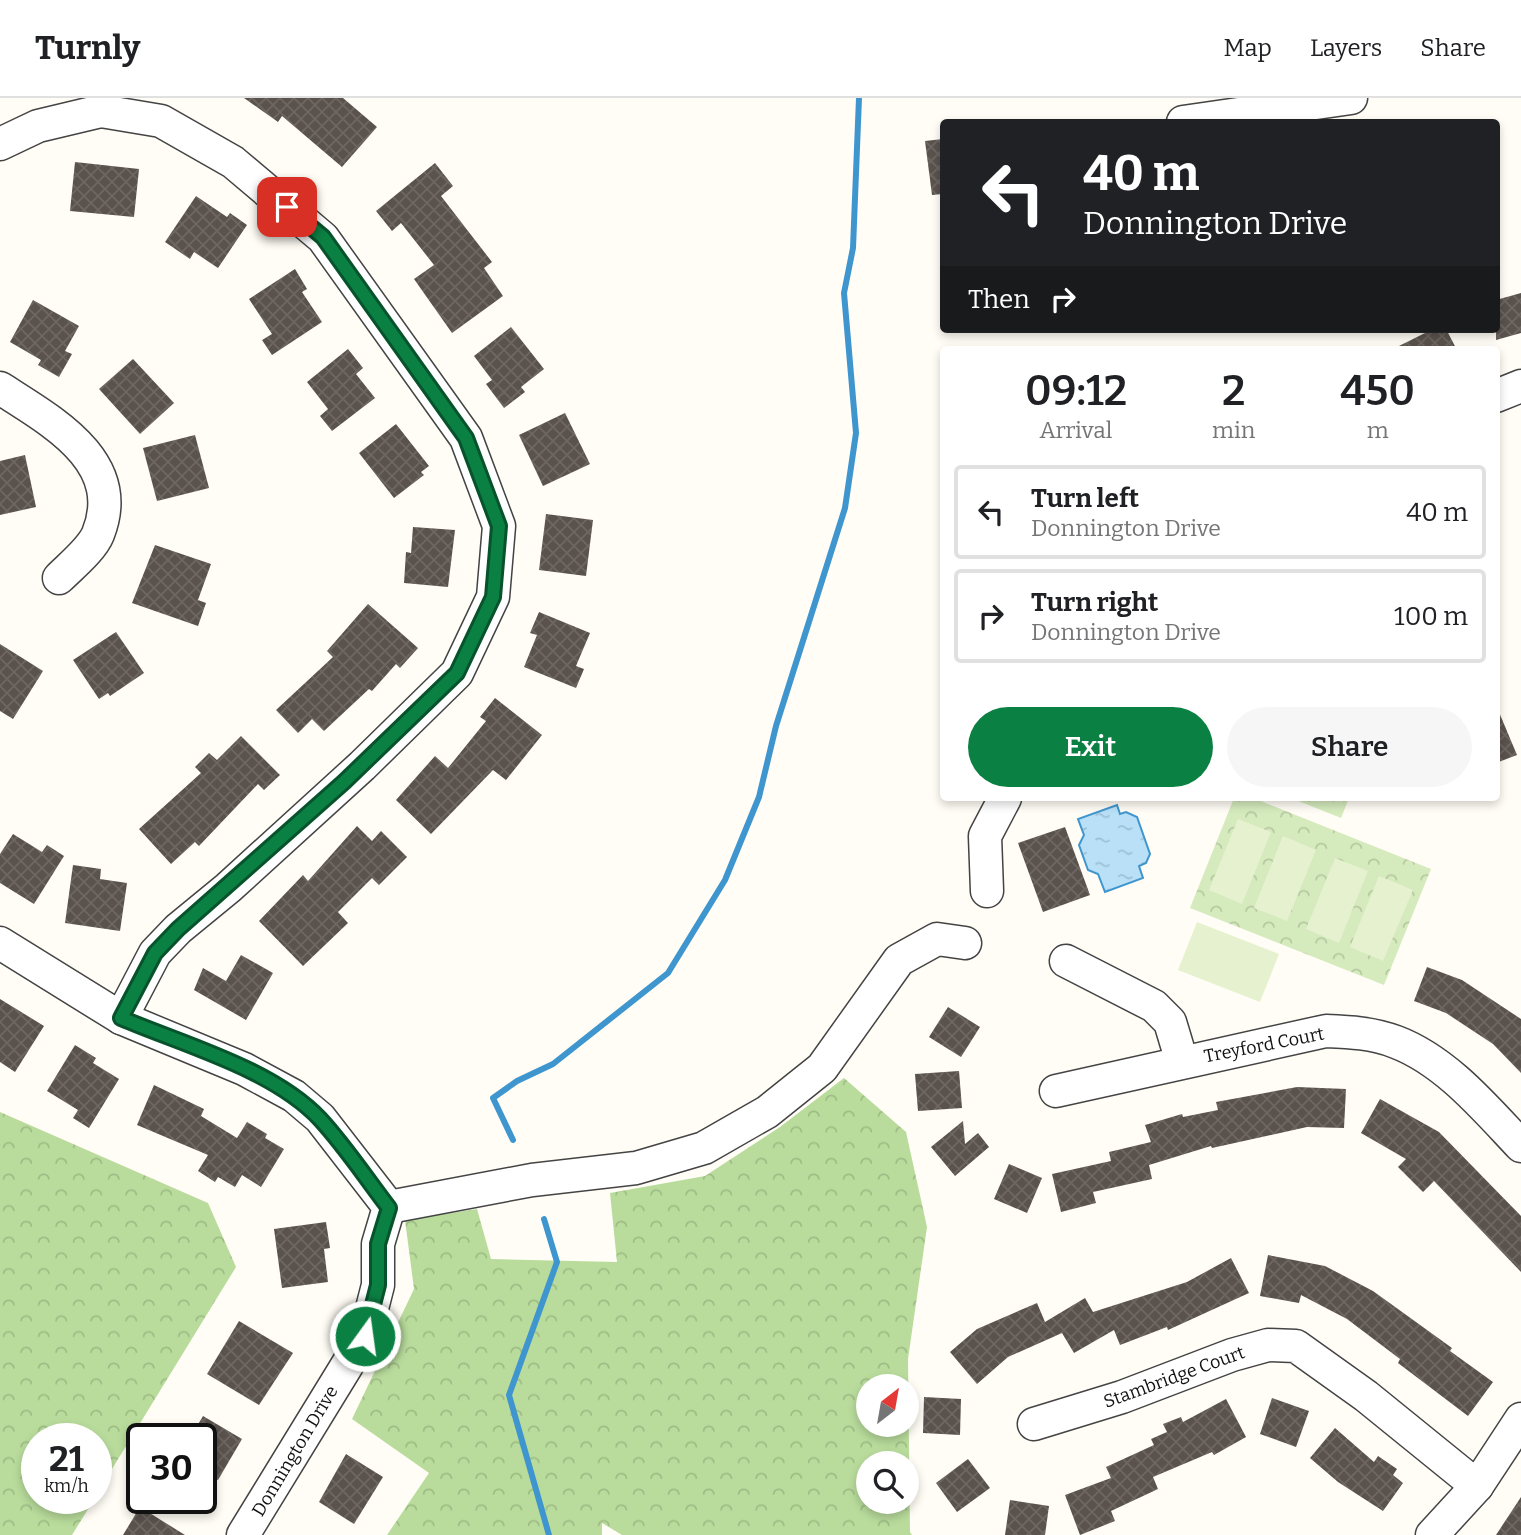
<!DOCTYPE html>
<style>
body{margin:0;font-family:Bitter,serif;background:#f6f6f6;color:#202124;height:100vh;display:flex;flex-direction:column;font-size:26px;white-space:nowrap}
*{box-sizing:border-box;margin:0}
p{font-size:23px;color:#757577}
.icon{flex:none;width:38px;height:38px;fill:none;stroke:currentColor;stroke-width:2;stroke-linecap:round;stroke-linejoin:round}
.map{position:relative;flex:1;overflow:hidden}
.drawer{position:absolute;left:940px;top:248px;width:560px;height:455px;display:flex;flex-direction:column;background:#fff;border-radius:7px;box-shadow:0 4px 10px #0003}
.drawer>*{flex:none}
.hud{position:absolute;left:940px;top:21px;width:560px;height:214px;border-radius:7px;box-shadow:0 4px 10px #0003;background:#202124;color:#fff;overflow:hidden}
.needle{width:46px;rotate:31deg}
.fabs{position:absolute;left:856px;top:1276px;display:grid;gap:14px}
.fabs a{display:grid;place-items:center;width:63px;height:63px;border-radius:50%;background:#fff;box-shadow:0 4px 10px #0003;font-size:35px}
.speed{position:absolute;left:21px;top:1325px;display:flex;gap:14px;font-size:35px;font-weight:700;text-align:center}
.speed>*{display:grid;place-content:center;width:91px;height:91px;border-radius:50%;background:#fff;box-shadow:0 4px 10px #0003;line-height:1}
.speed small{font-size:18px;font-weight:400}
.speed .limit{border:4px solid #111;border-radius:10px;background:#fff;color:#111}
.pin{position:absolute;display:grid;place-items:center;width:60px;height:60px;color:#fff;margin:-30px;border-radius:14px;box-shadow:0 4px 10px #0006}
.me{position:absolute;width:77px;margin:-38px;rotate:14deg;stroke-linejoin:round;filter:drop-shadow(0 0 5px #0008)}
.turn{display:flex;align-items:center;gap:24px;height:147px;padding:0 28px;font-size:32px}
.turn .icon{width:91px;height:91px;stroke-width:2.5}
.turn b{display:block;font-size:49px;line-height:60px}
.then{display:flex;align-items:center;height:66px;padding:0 28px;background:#0003;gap:14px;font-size:26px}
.eta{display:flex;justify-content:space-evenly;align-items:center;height:119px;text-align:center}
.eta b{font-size:42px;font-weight:600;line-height:49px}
.cta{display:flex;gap:14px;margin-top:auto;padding:14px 28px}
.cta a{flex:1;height:80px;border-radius:42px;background:#0b8043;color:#fff;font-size:28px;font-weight:600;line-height:80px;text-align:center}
.cta a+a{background:#f6f6f6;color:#202124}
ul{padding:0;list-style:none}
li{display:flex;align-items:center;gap:21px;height:94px;margin:0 14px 10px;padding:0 14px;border:4px solid #e0e0e0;border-radius:7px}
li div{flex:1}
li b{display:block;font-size:26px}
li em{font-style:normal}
header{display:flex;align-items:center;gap:42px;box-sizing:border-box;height:98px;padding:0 35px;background:#fff;border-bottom:2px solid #e0e0e0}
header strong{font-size:33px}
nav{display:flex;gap:38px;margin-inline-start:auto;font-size:24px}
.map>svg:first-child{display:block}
</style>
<header>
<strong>Turnly</strong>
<nav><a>Map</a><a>Layers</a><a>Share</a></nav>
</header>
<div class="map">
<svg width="1521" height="1437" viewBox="0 0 1521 1437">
<defs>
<pattern id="forest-crowns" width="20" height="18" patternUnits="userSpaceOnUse" patternTransform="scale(1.75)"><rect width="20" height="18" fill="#b9dc9c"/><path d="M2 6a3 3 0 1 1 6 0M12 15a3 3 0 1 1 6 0" fill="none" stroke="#9ebc85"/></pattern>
<pattern id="park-crowns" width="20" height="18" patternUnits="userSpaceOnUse" patternTransform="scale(1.75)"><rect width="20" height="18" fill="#d5ebbd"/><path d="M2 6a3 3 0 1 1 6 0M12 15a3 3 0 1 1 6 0" fill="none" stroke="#b6c8a1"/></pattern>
<pattern id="water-ripples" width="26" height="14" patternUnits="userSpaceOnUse" patternTransform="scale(1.75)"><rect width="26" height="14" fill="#b9e0f7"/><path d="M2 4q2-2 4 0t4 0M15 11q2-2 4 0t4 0" fill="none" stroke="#9ebfd3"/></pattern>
<pattern id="building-cross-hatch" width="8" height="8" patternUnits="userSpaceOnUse" patternTransform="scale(1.75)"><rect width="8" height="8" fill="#5a524d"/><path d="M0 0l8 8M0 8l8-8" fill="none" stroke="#6d6662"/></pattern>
</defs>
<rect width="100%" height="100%" fill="#fffdf5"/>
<g fill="url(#forest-crowns)" fill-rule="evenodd">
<path d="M 844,980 L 906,1034 L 927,1129 L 908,1261 L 910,1434 L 912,1437 L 622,1437 L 602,1425 L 602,1437 L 387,1437 L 429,1375 L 352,1321 L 414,1191 L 405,1122 L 477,1111 L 491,1161 L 617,1164 L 610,1095 L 705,1078 L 780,1029 ZM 868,1288 L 906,1288 L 906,1326 L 868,1326 ZM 868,1365 L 906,1365 L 906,1404 L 868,1404 Z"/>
<path d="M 0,1014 L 208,1105 L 236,1169 L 96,1397 L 96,1340 L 37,1340 L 37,1400 L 95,1400 L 72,1437 L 0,1437 Z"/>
</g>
<g fill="url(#park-crowns)">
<path d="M 1234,700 L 1253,700 L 1431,771 L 1384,887 L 1190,810 Z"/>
<path d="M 1291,700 L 1349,700 L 1341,720 Z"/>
</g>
<g fill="#e6f2cf">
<path d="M 1238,721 L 1271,734 L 1242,806 L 1209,792 Z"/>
<path d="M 1283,738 L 1316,752 L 1287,823 L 1254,810 Z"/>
<path d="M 1335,760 L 1368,773 L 1339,845 L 1306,831 Z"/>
<path d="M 1379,778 L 1413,792 L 1383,863 L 1350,849 Z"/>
<path d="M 1197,824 L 1279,856 L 1260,904 L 1178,872 Z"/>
</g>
<path fill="url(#water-ripples)" stroke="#3f96cf" stroke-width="2" d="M 1117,707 L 1120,716 L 1126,714 L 1137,719 L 1150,756 L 1146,765 L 1139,768 L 1143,780 L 1105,794 L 1098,776 L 1088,772 L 1079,747 L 1084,737 L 1078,721 Z"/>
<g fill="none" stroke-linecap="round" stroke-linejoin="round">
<g stroke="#3f96cf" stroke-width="6">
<path d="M 513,1042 L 493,1000 L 517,983 L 553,966 L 668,875 L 725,782 L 759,699 L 776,628 L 845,410 L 856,335 L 844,195 L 853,150 L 859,0"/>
<path d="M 544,1121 L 557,1164 L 509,1297 L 549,1437"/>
</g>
</g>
<g fill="url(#building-cross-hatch)">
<path d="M 244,0 L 343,0 L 377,29 L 342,69 L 282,18 L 278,24 Z"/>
<path d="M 943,41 L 943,96 L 932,97 L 925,43 Z"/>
<path d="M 75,64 L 139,71 L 134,119 L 70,113 Z"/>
<path d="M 435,65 L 453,88 L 441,98 L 492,164 L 484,170 L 503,198 L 452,235 L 414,181 L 434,167 L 401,125 L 392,133 L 376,113 Z"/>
<path d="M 196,98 L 227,119 L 230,115 L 247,127 L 218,170 L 194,154 L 190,161 L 165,144 Z"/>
<path d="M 295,171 L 307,191 L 302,194 L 322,224 L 272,257 L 262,242 L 272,236 L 249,201 Z"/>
<path d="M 1521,195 L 1521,235 L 1496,242 L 1496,202 Z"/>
<path d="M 33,202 L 79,228 L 65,253 L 72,256 L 59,279 L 38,267 L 41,262 L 10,244 Z"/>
<path d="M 511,229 L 544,271 L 521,289 L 525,294 L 504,310 L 486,286 L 492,282 L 474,258 Z"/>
<path d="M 1433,231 L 1446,231 L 1457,252 L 1391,252 Z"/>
<path d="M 348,251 L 363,270 L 356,276 L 375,300 L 332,333 L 320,318 L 328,311 L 307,284 Z"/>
<path d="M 133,261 L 174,305 L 140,336 L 99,291 Z"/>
<path d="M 565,315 L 590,366 L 543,388 L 519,337 Z"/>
<path d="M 396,326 L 429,368 L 421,374 L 424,377 L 394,400 L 359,355 Z"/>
<path d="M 195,337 L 209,390 L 157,403 L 143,350 Z"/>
<path d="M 25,357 L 36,409 L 0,417 L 0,363 Z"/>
<path d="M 546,416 L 593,422 L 586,478 L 539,472 Z"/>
<path d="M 413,429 L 455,432 L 448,489 L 404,485 L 406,454 L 411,455 Z"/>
<path d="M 155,447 L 211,466 L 198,502 L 206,505 L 198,528 L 132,505 Z"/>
<path d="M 368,506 L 418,550 L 400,570 L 396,566 L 372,593 L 369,591 L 324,633 L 312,621 L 298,635 L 276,612 L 333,559 L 327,553 Z"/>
<path d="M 539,514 L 590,535 L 576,568 L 584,571 L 576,590 L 524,569 L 537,537 L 530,535 Z"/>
<path d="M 116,534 L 144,575 L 110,598 L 108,595 L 99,601 L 73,562 Z"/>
<path d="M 0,546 L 43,573 L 13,621 L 0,613 Z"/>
<path d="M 495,600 L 542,637 L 506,682 L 493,672 L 431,736 L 396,702 L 435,658 L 448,670 L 486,623 L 480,619 Z"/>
<path d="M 1496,607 L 1517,657 L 1496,665 Z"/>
<path d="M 241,638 L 280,677 L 264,692 L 258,686 L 199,748 L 195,744 L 171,766 L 139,731 L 201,675 L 195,669 L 209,655 L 217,662 Z"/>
<path d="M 357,728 L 372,743 L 381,733 L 407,759 L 379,787 L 372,780 L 338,814 L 348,825 L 303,868 L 259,823 L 303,777 L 308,783 Z"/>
<path d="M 1065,729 L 1090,797 L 1043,814 L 1018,745 Z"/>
<path d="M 13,736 L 42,754 L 47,747 L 64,758 L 34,806 L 0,785 L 0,756 Z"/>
<path d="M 73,767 L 101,771 L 100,781 L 127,785 L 120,833 L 65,825 Z"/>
<path d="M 241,857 L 273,875 L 246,922 L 194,892 L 203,870 L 226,883 Z"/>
<path d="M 1427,869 L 1462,882 L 1521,921 L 1521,975 L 1493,946 L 1446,915 L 1414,903 Z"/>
<path d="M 0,901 L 44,928 L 15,974 L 0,964 Z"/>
<path d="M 948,909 L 980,929 L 961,959 L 929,939 Z"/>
<path d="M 75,947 L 96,960 L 93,965 L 119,981 L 89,1030 L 73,1020 L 78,1012 L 47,993 Z"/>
<path d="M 959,973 L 962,1010 L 918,1013 L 915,976 Z"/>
<path d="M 154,987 L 204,1011 L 201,1018 L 237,1040 L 247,1024 L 267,1036 L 265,1040 L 284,1051 L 261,1089 L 242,1077 L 235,1089 L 218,1079 L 215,1084 L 198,1073 L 208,1057 L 137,1027 Z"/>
<path d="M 1297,989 L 1346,991 L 1344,1030 L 1307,1029 L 1212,1050 L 1211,1048 L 1149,1067 L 1152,1081 L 1093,1094 L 1096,1105 L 1061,1114 L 1052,1076 L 1111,1063 L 1109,1054 L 1151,1044 L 1145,1027 L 1182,1016 L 1183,1019 L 1218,1012 L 1216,1004 Z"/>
<path d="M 1380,1001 L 1439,1034 L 1521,1118 L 1521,1174 L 1434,1083 L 1423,1094 L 1398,1069 L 1406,1061 L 1361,1035 Z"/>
<path d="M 963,1023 L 965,1046 L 978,1035 L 989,1049 L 955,1078 L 931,1049 Z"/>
<path d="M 1009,1066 L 1042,1080 L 1027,1115 L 994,1101 Z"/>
<path d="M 326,1124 L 330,1150 L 324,1151 L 328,1184 L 282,1190 L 274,1131 Z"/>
<path d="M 1268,1157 L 1325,1168 L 1373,1193 L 1452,1250 L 1450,1253 L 1493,1284 L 1468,1318 L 1398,1265 L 1400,1261 L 1347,1221 L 1301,1197 L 1299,1205 L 1260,1198 Z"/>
<path d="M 1231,1160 L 1249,1195 L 1168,1232 L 1167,1229 L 1120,1247 L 1114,1232 L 1074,1255 L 1062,1235 L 1008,1259 L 977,1286 L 950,1254 L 977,1231 L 1037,1205 L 1045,1224 L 1085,1200 L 1093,1214 L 1187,1184 Z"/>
<path d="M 239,1223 L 293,1255 L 259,1307 L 207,1276 Z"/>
<path d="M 924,1299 L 961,1301 L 960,1337 L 923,1335 Z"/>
<path d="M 1272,1300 L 1309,1313 L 1296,1349 L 1260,1336 Z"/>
<path d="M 1226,1301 L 1246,1339 L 1214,1357 L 1212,1354 L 1153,1379 L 1158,1391 L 1111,1413 L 1115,1423 L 1080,1437 L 1065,1397 L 1111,1380 L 1106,1369 L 1154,1347 L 1151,1341 L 1167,1334 L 1163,1326 L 1181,1319 L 1183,1324 Z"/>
<path d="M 203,1318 L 242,1341 L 218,1382 L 201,1372 L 201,1340 L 190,1340 Z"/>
<path d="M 1335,1330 L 1374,1364 L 1378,1358 L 1397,1371 L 1393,1377 L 1403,1385 L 1383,1413 L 1338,1384 L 1310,1360 Z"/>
<path d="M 346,1356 L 383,1379 L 354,1426 L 319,1404 Z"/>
<path d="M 968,1361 L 990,1390 L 957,1414 L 936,1385 Z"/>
<path d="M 1521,1399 L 1521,1437 L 1496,1437 Z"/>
<path d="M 1010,1402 L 1049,1408 L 1045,1437 L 1005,1437 Z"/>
<path d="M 140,1409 L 185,1437 L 123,1437 Z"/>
</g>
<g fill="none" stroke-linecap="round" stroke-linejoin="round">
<defs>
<g id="minor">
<path d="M 1183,24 L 1351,0"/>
<path d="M 0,46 L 38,28 L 101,13 L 161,23 L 233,64 L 323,140 L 466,340 L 499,428 L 493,499 L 457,575 L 362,668 L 228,790 L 178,831 L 155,855 L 121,920"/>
<path d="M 0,290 C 51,323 127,363 98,436 C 92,451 71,468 59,480"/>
<path d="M 1496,298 L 1521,288"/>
<path d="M 987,793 L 985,738 L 1005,700"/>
<path d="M 0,845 L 121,920 L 244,971 L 294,998 L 320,1020 L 389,1109 L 378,1146 L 378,1187 L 365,1238 L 243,1437"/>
<path d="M 1066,863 L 1154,908 L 1170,924 L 1182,964"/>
<path d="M 1056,993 L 1326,933 C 1350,934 1373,935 1396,944 C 1446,963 1485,1010 1521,1048"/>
<path d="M 389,1109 L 532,1082 L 636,1070 L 704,1050 L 767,1014 L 822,970 L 899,862 L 937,841 L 965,845"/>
<path d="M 1034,1326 L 1122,1299 L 1232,1257 L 1268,1247 L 1296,1248 L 1366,1298 L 1477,1388"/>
<path d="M 1432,1437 L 1477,1388 L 1521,1321"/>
</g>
</defs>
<use href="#minor" stroke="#444" stroke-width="35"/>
<use href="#minor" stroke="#fff" stroke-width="32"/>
</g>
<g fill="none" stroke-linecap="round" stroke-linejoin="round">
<defs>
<path id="route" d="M 287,109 L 323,139 L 466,340 L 499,428 L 493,499 L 457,575 L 344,684 L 178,831 L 155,855 L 121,920 C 184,947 273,971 320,1021 C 345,1048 366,1080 389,1110 L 378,1146 L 378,1187 L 365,1238"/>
</defs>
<use href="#route" stroke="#07532c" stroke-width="18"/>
<use href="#route" stroke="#0b8043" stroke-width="12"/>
</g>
<g text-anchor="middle" stroke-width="7" stroke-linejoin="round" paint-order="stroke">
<g font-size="18" fill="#111" stroke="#fff">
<text transform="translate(1264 947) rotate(-11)" y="6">Treyford Court</text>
<text transform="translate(1174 1279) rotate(-20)" y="6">Stambridge Court</text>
<text transform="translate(295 1353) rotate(-59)" y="6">Donnington Drive</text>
</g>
</g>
</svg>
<div class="fabs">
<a><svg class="needle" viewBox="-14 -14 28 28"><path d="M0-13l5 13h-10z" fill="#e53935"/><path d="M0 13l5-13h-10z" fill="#757577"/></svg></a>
<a><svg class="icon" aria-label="search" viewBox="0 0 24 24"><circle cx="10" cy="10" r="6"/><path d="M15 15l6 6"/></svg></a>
</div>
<div class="speed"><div>21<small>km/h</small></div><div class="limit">30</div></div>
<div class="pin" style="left:287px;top:109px;background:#d93025"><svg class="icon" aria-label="arrive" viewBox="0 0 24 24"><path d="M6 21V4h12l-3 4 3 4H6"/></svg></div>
<svg class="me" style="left:365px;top:1238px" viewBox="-20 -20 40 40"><circle r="17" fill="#0b8043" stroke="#fff" stroke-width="3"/><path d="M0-11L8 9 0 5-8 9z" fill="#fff"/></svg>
<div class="hud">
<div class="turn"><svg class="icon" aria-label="left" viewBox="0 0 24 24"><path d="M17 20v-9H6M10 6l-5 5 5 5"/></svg><div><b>40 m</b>Donnington Drive</div></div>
<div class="then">Then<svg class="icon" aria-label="right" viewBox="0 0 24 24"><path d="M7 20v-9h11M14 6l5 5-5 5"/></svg></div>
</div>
<section class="drawer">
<div class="eta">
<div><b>09:12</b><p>Arrival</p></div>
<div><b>2</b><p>min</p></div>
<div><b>450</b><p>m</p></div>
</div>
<ul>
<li><svg class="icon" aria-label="left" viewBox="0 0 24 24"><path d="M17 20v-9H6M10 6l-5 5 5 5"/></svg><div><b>Turn left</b><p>Donnington Drive</p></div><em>40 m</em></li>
<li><svg class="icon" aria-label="right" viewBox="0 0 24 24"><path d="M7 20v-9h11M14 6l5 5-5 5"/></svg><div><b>Turn right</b><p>Donnington Drive</p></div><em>100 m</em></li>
</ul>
<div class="cta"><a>Exit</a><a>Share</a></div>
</section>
</div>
